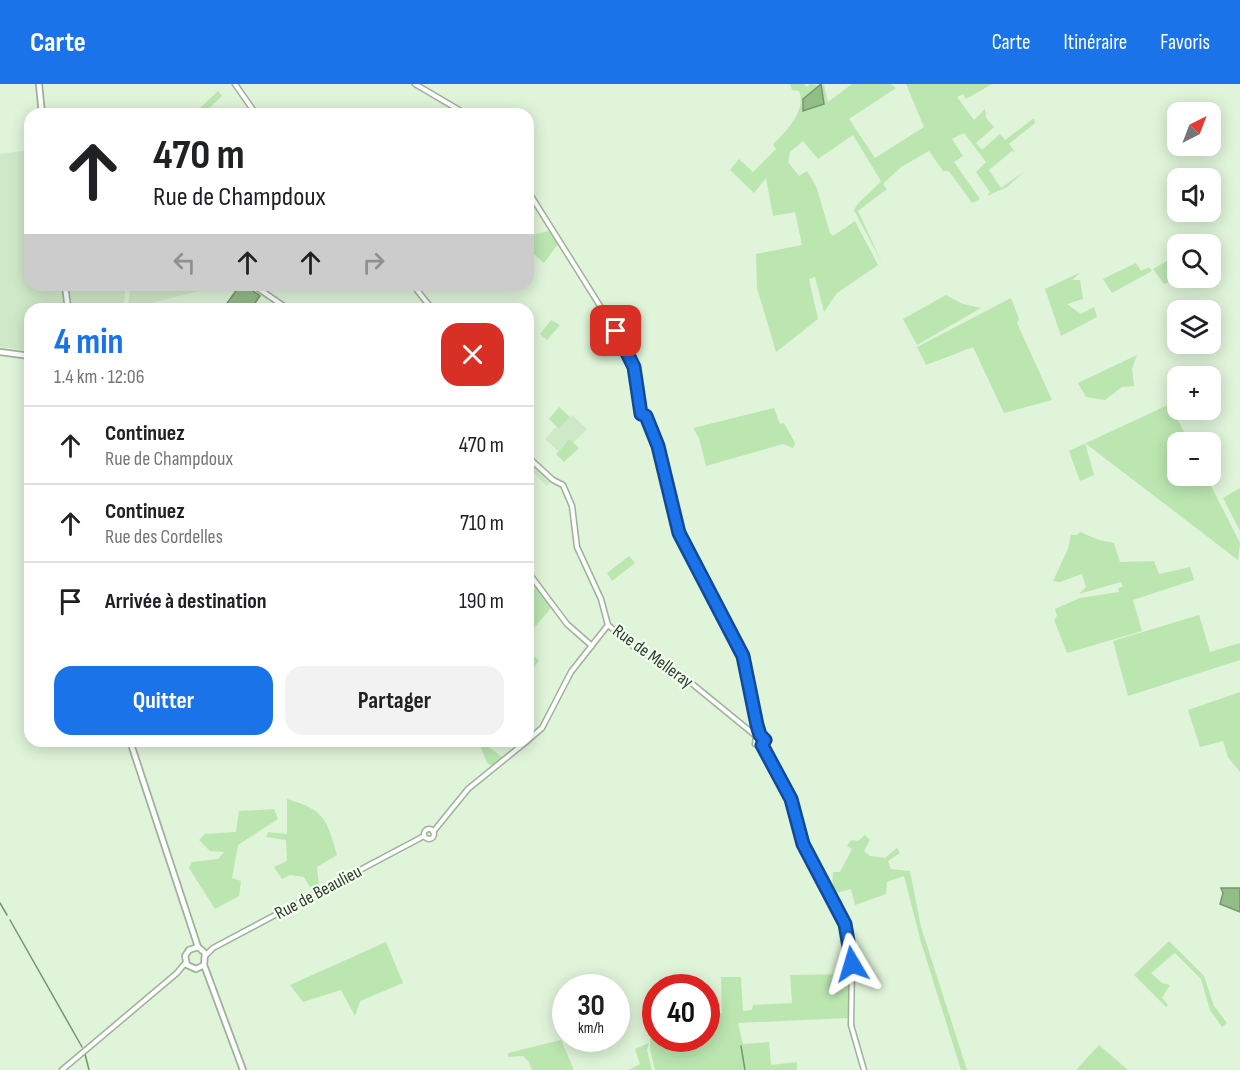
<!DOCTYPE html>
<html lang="fr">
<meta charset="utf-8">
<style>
body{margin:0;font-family:"Sofia Sans Condensed",sans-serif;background:#f2f2f2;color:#202124;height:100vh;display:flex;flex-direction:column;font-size:22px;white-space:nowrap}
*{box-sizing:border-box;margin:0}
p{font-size:20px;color:#757577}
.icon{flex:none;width:33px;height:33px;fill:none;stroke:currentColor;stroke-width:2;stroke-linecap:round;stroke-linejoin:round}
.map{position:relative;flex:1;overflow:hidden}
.panel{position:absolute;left:24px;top:219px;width:510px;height:444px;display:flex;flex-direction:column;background:#fff;border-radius:18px;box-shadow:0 3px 15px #0003}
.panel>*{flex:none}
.top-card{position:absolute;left:24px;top:24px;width:510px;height:183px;border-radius:18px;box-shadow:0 3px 15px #0003;background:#fff;color:#202124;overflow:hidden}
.needle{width:39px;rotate:42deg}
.fabs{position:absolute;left:1167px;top:18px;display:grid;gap:12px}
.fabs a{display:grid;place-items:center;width:54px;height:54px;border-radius:12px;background:#fff;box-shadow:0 3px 15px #0003;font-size:30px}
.speed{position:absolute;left:552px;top:890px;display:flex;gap:12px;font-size:30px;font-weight:700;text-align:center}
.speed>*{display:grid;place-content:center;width:78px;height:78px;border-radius:50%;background:#fff;box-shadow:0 3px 15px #0003;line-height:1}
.speed small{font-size:15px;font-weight:400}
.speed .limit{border:9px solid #d22;background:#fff;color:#111}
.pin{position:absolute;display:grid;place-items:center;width:51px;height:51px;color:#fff;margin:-26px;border-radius:12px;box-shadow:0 3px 9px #0006}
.me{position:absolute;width:66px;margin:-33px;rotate:353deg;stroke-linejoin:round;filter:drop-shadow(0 0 4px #0008)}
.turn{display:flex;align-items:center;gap:21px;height:126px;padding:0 30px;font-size:27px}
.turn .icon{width:78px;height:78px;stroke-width:2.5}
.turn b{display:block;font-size:42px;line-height:51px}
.lanes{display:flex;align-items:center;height:57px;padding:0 30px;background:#0003;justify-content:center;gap:30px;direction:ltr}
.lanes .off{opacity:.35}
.round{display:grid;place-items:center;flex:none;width:63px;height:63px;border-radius:18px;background:#f2f2f2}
.overview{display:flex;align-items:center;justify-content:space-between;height:102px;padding:0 30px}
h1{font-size:36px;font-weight:700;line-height:45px;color:#1a73e8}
.primary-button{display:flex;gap:12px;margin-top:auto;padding:12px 30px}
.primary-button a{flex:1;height:69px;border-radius:18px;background:#1a73e8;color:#fff;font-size:24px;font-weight:700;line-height:69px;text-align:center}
.primary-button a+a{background:#f2f2f2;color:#202124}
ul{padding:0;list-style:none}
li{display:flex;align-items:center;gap:18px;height:78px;padding:0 30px;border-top:2px solid #e0e0e0}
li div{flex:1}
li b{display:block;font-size:22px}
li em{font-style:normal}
header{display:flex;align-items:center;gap:36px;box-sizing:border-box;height:84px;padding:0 30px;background:#1a73e8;color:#fff}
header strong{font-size:28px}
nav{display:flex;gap:33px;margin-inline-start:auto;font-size:21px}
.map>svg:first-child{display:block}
</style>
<header>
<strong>Carte</strong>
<nav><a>Carte</a><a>Itinéraire</a><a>Favoris</a></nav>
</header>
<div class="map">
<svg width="1240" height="986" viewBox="0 0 1240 986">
<rect width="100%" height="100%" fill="#dff4d9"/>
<g fill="#cfe9c8">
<path d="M 30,66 L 30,201 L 126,201 L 123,225 L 30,225 L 30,267 L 0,263 L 0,70 Z"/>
<path d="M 130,201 L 210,201 L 210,204 L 128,225 Z"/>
<path d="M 572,331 L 587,345 L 573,359 L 569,355 L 558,367 L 545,355 L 556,343 L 559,345 Z"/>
<path d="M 535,376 L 554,394 L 547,402 L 528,384 Z"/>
</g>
<g fill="#bbe6b0">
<path d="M 790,0 L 804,0 L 807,3 L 810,0 L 818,1 L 804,15 L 804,27 L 824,20 L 821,0 L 824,1 L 828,18 L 852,0 L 891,0 L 896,4 L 849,35 L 875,74 L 924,43 L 906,0 L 992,0 L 966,15 L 963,10 L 957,13 L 974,36 L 985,25 L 986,34 L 994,43 L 976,59 L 982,66 L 1000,50 L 1005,56 L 1034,34 L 1035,39 L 1009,60 L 1015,68 L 1012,67 L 989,86 L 1001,104 L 1025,87 L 1007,103 L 987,112 L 990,108 L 976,88 L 986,78 L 964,49 L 952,55 L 963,72 L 954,78 L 980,115 L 972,119 L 949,87 L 943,87 L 929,67 L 901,83 L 883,100 L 887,105 L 858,127 L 882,179 L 854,126 C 858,117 874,106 881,97 L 853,51 L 818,75 L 803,57 L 790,68 L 788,78 L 799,92 L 807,87 L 816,102 L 830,149 L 833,152 L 855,137 L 878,181 L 837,209 L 824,228 L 815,193 L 809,195 L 818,235 L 776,268 L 757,204 L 756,170 L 802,161 L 795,128 L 773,132 L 766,94 L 754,109 L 730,86 L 739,75 L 753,88 L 776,65 L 773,60 C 786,48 807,26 799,7 L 792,6 Z"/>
<path d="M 218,7 L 222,12 L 204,29 L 200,24 Z"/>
<path d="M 549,147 L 558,160 L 544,179 L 528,165 L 528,152 Z"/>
<path d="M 1177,171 L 1178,194 L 1180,194 L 1164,200 L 1153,185 Z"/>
<path d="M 1136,179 L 1141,187 L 1149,183 L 1152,187 L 1112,209 L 1103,195 Z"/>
<path d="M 1081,188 L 1072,196 L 1080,196 L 1083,215 L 1067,220 L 1081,230 L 1094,223 L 1097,233 L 1061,252 L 1045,205 Z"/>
<path d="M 946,211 L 963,220 L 981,224 L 917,261 L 903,235 Z"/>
<path d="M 1011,214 L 1019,235 L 1017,239 L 1052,316 L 1004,329 L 973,263 L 926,281 L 917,263 Z"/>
<path d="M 551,236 L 560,241 L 547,256 L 540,250 Z"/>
<path d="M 1137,271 L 1132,284 L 1134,302 L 1122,303 L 1105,316 L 1086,313 L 1078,299 Z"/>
<path d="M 1170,320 L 1189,358 L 1178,358 L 1178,392 L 1206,392 L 1240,459 L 1238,476 L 1085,359 L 1094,391 L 1080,397 L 1069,367 Z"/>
<path d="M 559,323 L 570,333 L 559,345 L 549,335 Z"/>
<path d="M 774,324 L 780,340 L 784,339 L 795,359 L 793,364 L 783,360 L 706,382 L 699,354 L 693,344 Z"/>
<path d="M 569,355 L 579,364 L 564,378 L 556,370 Z"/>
<path d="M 1240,404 L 1240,447 L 1223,414 Z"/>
<path d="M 1080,448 L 1099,456 L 1114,459 L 1120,478 L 1154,477 L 1159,490 L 1190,483 L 1194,496 L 1133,516 L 1142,547 L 1067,569 L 1054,536 L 1057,532 L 1055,525 L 1080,514 L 1119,508 L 1118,504 L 1123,503 L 1121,498 L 1079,510 L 1086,503 L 1082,490 L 1060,498 L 1053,497 L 1068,465 L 1071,451 L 1077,451 Z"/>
<path d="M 629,472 L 635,479 L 612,497 L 607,489 Z"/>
<path d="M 537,501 L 552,523 L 528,551 L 528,511 Z"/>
<path d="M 1199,531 L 1210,568 L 1240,559 L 1240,576 L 1128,612 L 1113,557 Z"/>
<path d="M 528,568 L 539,576 L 528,593 Z"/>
<path d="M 1240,608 L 1240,688 L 1228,673 L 1223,657 L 1200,663 L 1188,626 Z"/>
<path d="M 481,657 L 502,673 L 492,682 L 487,679 L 479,659 Z"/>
<path d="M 287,715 C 325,726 327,736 337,771 L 317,783 L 319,801 L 313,808 L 304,793 L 290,791 L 282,795 L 274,783 L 287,777 L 286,756 L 266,753 L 268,748 L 287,750 Z"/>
<path d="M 274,725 L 278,735 L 238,761 L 232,794 L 241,797 L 239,812 L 215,825 L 189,784 L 192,778 L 218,775 L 224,768 L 210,767 L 199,756 L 205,750 L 236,748 L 239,727 Z"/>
<path d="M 865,751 L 870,756 L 864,767 L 870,772 L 885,774 L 897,764 L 900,769 L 888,777 L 891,785 L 910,787 L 921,843 L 967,986 L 961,986 L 921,858 L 904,792 L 887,798 L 886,810 L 855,821 L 851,805 L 832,810 L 833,788 L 840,788 L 852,765 L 847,762 L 851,756 L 858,757 Z"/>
<path d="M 1169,857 L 1204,892 L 1214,922 L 1227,939 L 1222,943 L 1210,926 L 1201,895 L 1175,869 L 1151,889 L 1162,899 L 1170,901 L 1162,914 L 1168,921 L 1166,923 L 1134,891 Z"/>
<path d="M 386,858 L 403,899 L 360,917 L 355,932 L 341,906 L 303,918 L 290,901 Z"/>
<path d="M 850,890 L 848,934 L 738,939 L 743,960 L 769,958 L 771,981 L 797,978 L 797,986 L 655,986 L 650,965 L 651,931 L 655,931 L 656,954 L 706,954 L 707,930 L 722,929 L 721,893 L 741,893 L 743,927 L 752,926 L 753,921 L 792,919 L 790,891 Z"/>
<path d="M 561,956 L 574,986 L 532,986 L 529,978 L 523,972 L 508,973 L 508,969 Z"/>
<path d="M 649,959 L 647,966 L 652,986 L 629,986 L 640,980 L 635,965 Z"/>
<path d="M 1099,961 L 1128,986 L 1076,986 Z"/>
</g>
<g fill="#93bd87" stroke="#76966d" stroke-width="1.5">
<path d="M 821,0 L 824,20 L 803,27 L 803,15 Z"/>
<path d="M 240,201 L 245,201 L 260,212 L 251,225 L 223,225 Z"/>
<path d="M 1221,804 L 1240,804 L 1240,828 L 1220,820 L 1223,809 Z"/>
</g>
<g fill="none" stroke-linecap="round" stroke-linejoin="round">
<g stroke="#76966d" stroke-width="1.5">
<path d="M 0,819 L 7,831"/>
<path d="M 10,836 L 82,963"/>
<path d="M 741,962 L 745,986"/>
<path d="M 85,970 L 89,986"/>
</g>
<defs>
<g id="minor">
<path d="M 235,0 L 256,30"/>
<path d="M 415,0 L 466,30"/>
<path d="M 528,107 L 627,265 L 634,283 L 642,327"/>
<path d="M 253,201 L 288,225"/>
<path d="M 413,201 L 432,225"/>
<path d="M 646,332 L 658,362 L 679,449 L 743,572 L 760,651"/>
<path d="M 528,373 L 553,396 L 563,401 L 572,422 L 577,463 L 601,515 L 608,541 L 634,563 L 690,598 L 756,652"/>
<path d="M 528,488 L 567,540 L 592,562"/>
<path d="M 759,651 L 765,655 L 762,661"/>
<path d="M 756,652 L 755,660 L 762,661"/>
<path d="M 528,656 L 542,644 L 571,588 L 608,541"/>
<path d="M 762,661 L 791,715 L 803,761 L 848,849 L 852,880 L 851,941 L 864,986"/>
<circle cx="429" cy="750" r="5"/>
<path d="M 433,748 L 468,705 L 527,657"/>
<path d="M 206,871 L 213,864 L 424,752"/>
<path d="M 62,986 L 177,889 L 186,878"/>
</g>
<g id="major">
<path d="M 39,0 L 42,30"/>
<path d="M 65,201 L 68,225"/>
<path d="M 0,268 L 30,272"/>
<path d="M 130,657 L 198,863"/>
<path d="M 204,881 L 196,885 L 187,881 L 185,872 L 189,866 L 198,863 L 205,869 L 204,881 L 243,986"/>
</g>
</defs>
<use href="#minor" stroke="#9eb299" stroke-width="7"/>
<use href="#major" stroke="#9eb299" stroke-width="8"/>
<use href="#minor" stroke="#fff" stroke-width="4"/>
<use href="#major" stroke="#fff" stroke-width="4.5"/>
</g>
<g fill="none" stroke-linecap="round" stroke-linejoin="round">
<defs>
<path id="route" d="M 616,247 L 634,283 L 641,330 L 646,332 L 658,362 L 679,449 L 743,572 L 757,641 L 760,651 L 765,656 L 762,661 L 791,715 L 803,760 L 845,840 L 852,880"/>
</defs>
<use href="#route" stroke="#114b97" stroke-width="15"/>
<use href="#route" stroke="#1a73e8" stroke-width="10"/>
</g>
<g text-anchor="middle" stroke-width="4.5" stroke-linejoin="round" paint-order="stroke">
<g font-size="18" fill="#333c31" stroke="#f2ffee">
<text transform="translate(653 572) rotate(36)" y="6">Rue de Melleray</text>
<text transform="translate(318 808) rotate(-28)" y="6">Rue de Beaulieu</text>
</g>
</g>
</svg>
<div class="fabs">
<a><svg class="needle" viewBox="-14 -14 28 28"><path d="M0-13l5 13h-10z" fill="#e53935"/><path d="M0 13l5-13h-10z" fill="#757577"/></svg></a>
<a><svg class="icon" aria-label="sound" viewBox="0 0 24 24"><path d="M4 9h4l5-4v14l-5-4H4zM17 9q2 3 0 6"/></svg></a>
<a><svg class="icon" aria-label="search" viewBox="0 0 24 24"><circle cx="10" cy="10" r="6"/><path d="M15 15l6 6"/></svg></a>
<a><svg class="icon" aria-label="layers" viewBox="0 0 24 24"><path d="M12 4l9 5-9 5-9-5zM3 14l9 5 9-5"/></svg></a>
<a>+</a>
<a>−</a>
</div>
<div class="speed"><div>30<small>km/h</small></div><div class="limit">40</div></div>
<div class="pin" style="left:616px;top:247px;background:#d93025"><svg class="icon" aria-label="arrive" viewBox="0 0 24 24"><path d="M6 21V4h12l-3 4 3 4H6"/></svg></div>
<svg class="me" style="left:852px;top:880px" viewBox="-20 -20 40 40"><path d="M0-17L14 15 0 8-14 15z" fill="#1a73e8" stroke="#fff" stroke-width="4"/></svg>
<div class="top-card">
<div class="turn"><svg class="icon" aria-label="ahead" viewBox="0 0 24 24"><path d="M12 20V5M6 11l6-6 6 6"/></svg><div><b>470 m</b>Rue de Champdoux</div></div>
<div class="lanes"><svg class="icon off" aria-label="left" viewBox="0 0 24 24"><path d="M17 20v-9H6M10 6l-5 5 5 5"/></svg><svg class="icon" aria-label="ahead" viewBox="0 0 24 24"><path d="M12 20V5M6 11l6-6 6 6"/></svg><svg class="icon" aria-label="ahead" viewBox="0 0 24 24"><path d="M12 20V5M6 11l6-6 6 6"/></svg><svg class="icon off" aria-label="right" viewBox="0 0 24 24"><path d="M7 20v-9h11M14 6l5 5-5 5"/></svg></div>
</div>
<section class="panel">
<div class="overview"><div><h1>4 min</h1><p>1.4 km · 12:06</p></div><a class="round" style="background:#d93025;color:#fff"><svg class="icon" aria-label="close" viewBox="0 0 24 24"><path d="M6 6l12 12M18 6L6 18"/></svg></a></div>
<ul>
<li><svg class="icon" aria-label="ahead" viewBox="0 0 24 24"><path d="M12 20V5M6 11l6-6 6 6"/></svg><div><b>Continuez</b><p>Rue de Champdoux</p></div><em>470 m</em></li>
<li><svg class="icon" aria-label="ahead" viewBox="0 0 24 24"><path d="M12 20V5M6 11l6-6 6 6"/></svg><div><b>Continuez</b><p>Rue des Cordelles</p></div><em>710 m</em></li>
<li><svg class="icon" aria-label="arrive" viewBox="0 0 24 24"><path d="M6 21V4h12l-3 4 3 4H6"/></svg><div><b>Arrivée à destination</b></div><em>190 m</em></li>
</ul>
<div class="primary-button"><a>Quitter</a><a>Partager</a></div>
</section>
</div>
